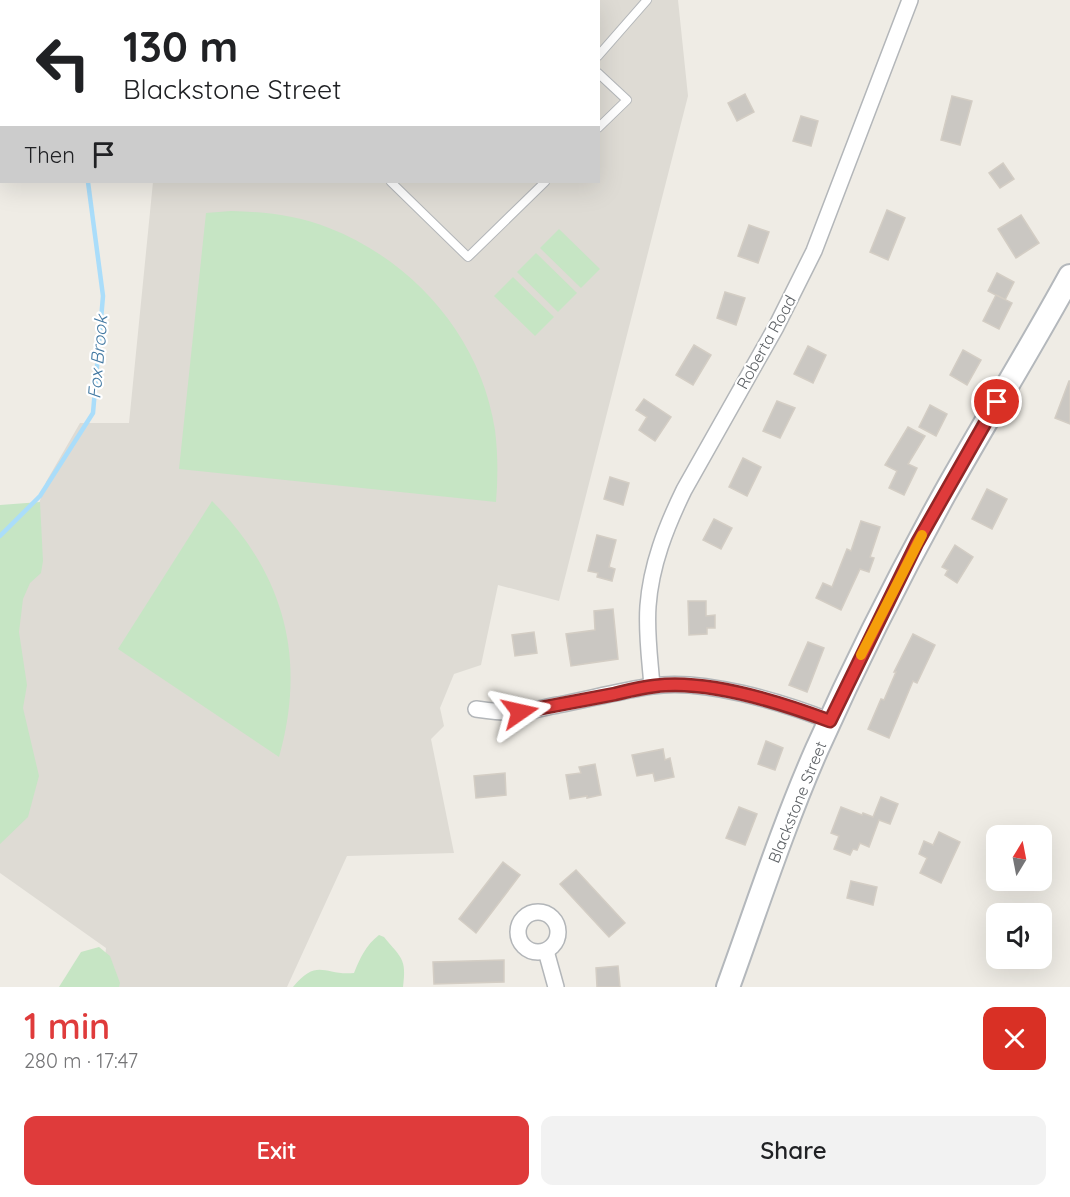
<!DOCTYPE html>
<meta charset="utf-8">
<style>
body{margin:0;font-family:Quicksand,sans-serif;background:#f2f2f2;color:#202124;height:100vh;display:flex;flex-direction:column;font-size:22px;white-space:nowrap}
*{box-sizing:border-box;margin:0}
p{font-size:20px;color:#757577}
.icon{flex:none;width:33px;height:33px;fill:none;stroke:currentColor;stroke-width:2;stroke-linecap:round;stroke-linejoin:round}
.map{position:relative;height:987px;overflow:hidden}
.details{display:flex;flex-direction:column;background:#fff;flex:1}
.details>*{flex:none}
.hud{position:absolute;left:0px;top:0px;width:600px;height:183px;box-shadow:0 6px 24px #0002;background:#fff;color:#202124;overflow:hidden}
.needle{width:39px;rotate:10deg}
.tools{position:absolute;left:986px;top:825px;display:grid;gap:12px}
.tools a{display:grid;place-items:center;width:66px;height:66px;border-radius:12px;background:#fff;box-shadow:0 6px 24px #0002;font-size:30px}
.pin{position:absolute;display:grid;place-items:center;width:51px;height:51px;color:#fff;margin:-26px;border:3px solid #fff;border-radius:50%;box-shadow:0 2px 6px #0007}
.me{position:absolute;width:66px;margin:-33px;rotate:79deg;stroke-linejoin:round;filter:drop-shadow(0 0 4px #0008)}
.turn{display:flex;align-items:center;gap:21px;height:126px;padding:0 24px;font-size:27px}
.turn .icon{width:78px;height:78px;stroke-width:2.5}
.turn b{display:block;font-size:42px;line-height:51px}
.then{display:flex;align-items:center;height:57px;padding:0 24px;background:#0003;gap:12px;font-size:22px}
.round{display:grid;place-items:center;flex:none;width:63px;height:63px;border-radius:12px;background:#f2f2f2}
.overview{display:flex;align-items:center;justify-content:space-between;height:102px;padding:0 24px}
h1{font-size:36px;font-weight:600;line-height:45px;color:#df3b3b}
.button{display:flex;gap:12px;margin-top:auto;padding:12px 24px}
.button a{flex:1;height:69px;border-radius:12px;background:#df3b3b;color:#fff;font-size:24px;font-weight:600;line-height:69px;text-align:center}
.button a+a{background:#f2f2f2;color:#202124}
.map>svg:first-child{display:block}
</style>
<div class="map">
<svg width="1070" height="987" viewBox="0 0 1070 987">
<rect width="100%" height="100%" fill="#efece5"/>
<path fill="#dedbd4" d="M 171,0 L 678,0 L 688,96 L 559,601 L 498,585 L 481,665 L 454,674 L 440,708 L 444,726 L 431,739 L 454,853 L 347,856 L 287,987 L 102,987 L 106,948 L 0,873 L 0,540 L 37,510 L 46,482 L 80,423 L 129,423 L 153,182 L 598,182 L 598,2 L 170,1 Z"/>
<g fill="#c6e5c4">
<path d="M 231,211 C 264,212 297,215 329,228 C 414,261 481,338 495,430 C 498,454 498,478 496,502 L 179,469 L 206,213 Z"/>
<path d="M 559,229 L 600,269 L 581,288 L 540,248 Z"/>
<path d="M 536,253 L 577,293 L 558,312 L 517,272 Z"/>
<path d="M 513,277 L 554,317 L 535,336 L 494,296 Z"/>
<path d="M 212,501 C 284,573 307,658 279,757 L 118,649 Z"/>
<path d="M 40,502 L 43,561 L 41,573 L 30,583 L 23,599 L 19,632 L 27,685 L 23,708 L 39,776 L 28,817 L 0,844 L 0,505 Z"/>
<path d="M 379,935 L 384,937 C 401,958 407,958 403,987 L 293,987 C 318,957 324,976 354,973 C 360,958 366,945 379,935 Z"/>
<path d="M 99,947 L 110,956 L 120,983 L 119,987 L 59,987 L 81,952 Z"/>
</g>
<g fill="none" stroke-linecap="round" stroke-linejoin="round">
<g stroke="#aaddfa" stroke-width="4.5">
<path d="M 44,2 L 44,0"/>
<path d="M 0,536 L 40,496 L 93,413 L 103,296 L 88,182"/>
</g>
</g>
<g fill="#cac7c2" stroke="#d3cdc4" stroke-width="1.5">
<path d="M 745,94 L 754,112 L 737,121 L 728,103 Z"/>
<path d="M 952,96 L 972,101 L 960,145 L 941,140 Z"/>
<path d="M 801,116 L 818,121 L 811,146 L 793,141 Z"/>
<path d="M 1003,163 L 1014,179 L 1000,188 L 989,173 Z"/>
<path d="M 887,210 L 905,218 L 888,260 L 870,252 Z"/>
<path d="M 1021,215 L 1039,243 L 1016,258 L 998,229 Z"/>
<path d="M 749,225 L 769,232 L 758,263 L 738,256 Z"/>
<path d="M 997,273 L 1014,282 L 1005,300 L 988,291 Z"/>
<path d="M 725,292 L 745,298 L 736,325 L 717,318 Z"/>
<path d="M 996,295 L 1012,303 L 999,329 L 983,321 Z"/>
<path d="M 694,345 L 711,355 L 693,385 L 676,375 Z"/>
<path d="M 808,346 L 826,355 L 813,383 L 794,374 Z"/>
<path d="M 963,350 L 981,360 L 967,385 L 950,375 Z"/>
<path d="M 1069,381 L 1070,381 L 1070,424 L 1055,418 Z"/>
<path d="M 644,399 L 671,417 L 655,441 L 639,430 L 647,417 L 636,410 Z"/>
<path d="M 777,401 L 795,408 L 780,438 L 763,431 Z"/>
<path d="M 930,405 L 947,414 L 936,436 L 919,427 Z"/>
<path d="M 908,427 L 925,436 L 908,464 L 917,468 L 904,495 L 889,488 L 897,471 L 885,465 Z"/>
<path d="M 743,458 L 761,467 L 747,496 L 729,487 Z"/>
<path d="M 610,477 L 629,483 L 623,505 L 604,499 Z"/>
<path d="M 987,489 L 1007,499 L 992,529 L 972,519 Z"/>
<path d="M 714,519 L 732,528 L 721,549 L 703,540 Z"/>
<path d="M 861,521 L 880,527 L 870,557 L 874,558 L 869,572 L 860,569 L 841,610 L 816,598 L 823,583 L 832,587 L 847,549 L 851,551 Z"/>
<path d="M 597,535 L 616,540 L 609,567 L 615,569 L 612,581 L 597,577 L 598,573 L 588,571 Z"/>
<path d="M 955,545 L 973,557 L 957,583 L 945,575 L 948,570 L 942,567 Z"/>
<path d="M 688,601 L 706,601 L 706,616 L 715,615 L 715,628 L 707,628 L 707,634 L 689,635 Z"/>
<path d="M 613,609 L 618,659 L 571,666 L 566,634 L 595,630 L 594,611 Z"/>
<path d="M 534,632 L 537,653 L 515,656 L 512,635 Z"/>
<path d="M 913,634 L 935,645 L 917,683 L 913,681 L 889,738 L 868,729 L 881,699 L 884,700 L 896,672 L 894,672 Z"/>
<path d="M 808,642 L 824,648 L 807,692 L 789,685 Z"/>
<path d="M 766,741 L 783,748 L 775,770 L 758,764 Z"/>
<path d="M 663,749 L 665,760 L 670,758 L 674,777 L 655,781 L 653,773 L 637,776 L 632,755 Z"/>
<path d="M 595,764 L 601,795 L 587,798 L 587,796 L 570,799 L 566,775 L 581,773 L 579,767 Z"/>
<path d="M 505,773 L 506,795 L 476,798 L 474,776 Z"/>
<path d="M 881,797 L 898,804 L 890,824 L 879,820 L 869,847 L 860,843 L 857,850 L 853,849 L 850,855 L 834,849 L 839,836 L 831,833 L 841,807 L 862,815 L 863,813 L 873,817 Z"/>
<path d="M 739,807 L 757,814 L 745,845 L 726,838 Z"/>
<path d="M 939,832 L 960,842 L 941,883 L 920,873 L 927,858 L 919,854 L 924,841 L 933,845 Z"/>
<path d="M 503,862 L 520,875 L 476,933 L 459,919 Z"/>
<path d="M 576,870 L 625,923 L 609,937 L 560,884 Z"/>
<path d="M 851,881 L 877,887 L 873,905 L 847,898 Z"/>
<path d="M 504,960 L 504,982 L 434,984 L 433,962 Z"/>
<path d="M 618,966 L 620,987 L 597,987 L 596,968 Z"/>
</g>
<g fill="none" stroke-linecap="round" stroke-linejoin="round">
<defs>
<g id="service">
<path d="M 217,2 L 218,0"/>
<path d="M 598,56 L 647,0"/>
<path d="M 598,73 L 627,100 L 598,128"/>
<path d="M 391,182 L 468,257 L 545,182"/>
</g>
<g id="minor">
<path d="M 652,686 C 650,660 646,633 648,606 C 651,565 666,527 684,490 L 776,327 L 814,251 L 910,0"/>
<path d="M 476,709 C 490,711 503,713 517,712 C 531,712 544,707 558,705 C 589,699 620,691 652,686 C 703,678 782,702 830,721"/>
<circle cx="538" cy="932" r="20"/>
<path d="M 546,951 L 556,987"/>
</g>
<path id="secondary" d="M 728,987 C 757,907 783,826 817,749 C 856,662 899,576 945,493 C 986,420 1030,349 1070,276"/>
</defs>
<use href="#service" stroke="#b3b6b9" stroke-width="10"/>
<use href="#minor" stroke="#b3b6b9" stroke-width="18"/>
<use href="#secondary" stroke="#b4b8bc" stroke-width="26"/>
<use href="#service" stroke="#fff" stroke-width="8"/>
<use href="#minor" stroke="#fff" stroke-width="15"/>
<use href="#secondary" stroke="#fff" stroke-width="22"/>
</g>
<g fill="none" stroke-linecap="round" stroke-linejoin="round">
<defs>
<path id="route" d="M 520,712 C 552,706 583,700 615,694 C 631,690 648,686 665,685 C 716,682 782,703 830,721 L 917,543 L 997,402"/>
</defs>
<use href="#route" stroke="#912626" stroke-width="15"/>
<use href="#route" stroke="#df3b3b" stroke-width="10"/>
<path stroke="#f59e0b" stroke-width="10" d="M 861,655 L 922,535"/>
</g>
<g text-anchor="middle" stroke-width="4.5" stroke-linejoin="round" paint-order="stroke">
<g font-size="16" fill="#5d6165" stroke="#fff">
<text transform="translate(766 342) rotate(-61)" y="6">Roberta Road</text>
<text transform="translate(797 802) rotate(-68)" y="6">Blackstone Street</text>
</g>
<g font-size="18" font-style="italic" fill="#447aa3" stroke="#fff">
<text transform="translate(98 357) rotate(-85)" y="6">Fox Brook</text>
</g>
</g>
</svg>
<div class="tools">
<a><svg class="needle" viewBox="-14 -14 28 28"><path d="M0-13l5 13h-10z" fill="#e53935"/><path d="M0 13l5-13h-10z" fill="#757577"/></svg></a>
<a><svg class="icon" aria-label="sound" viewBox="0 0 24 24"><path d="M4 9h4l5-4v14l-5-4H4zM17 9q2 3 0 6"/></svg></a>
</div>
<div class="pin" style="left:997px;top:402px;background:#d93025"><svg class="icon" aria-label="arrive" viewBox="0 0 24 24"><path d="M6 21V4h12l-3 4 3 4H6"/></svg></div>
<svg class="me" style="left:520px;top:712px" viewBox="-20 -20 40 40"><path d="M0-17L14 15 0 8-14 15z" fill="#df3b3b" stroke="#fff" stroke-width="4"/></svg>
<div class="hud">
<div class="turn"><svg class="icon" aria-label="left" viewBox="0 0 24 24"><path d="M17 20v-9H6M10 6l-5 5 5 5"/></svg><div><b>130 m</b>Blackstone Street</div></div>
<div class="then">Then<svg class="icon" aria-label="arrive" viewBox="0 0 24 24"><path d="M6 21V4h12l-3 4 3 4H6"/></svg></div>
</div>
</div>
<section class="details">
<div class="overview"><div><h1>1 min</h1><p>280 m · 17:47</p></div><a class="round" style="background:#d93025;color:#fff"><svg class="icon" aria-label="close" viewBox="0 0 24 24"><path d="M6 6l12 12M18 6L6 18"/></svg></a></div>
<div class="button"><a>Exit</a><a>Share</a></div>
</section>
